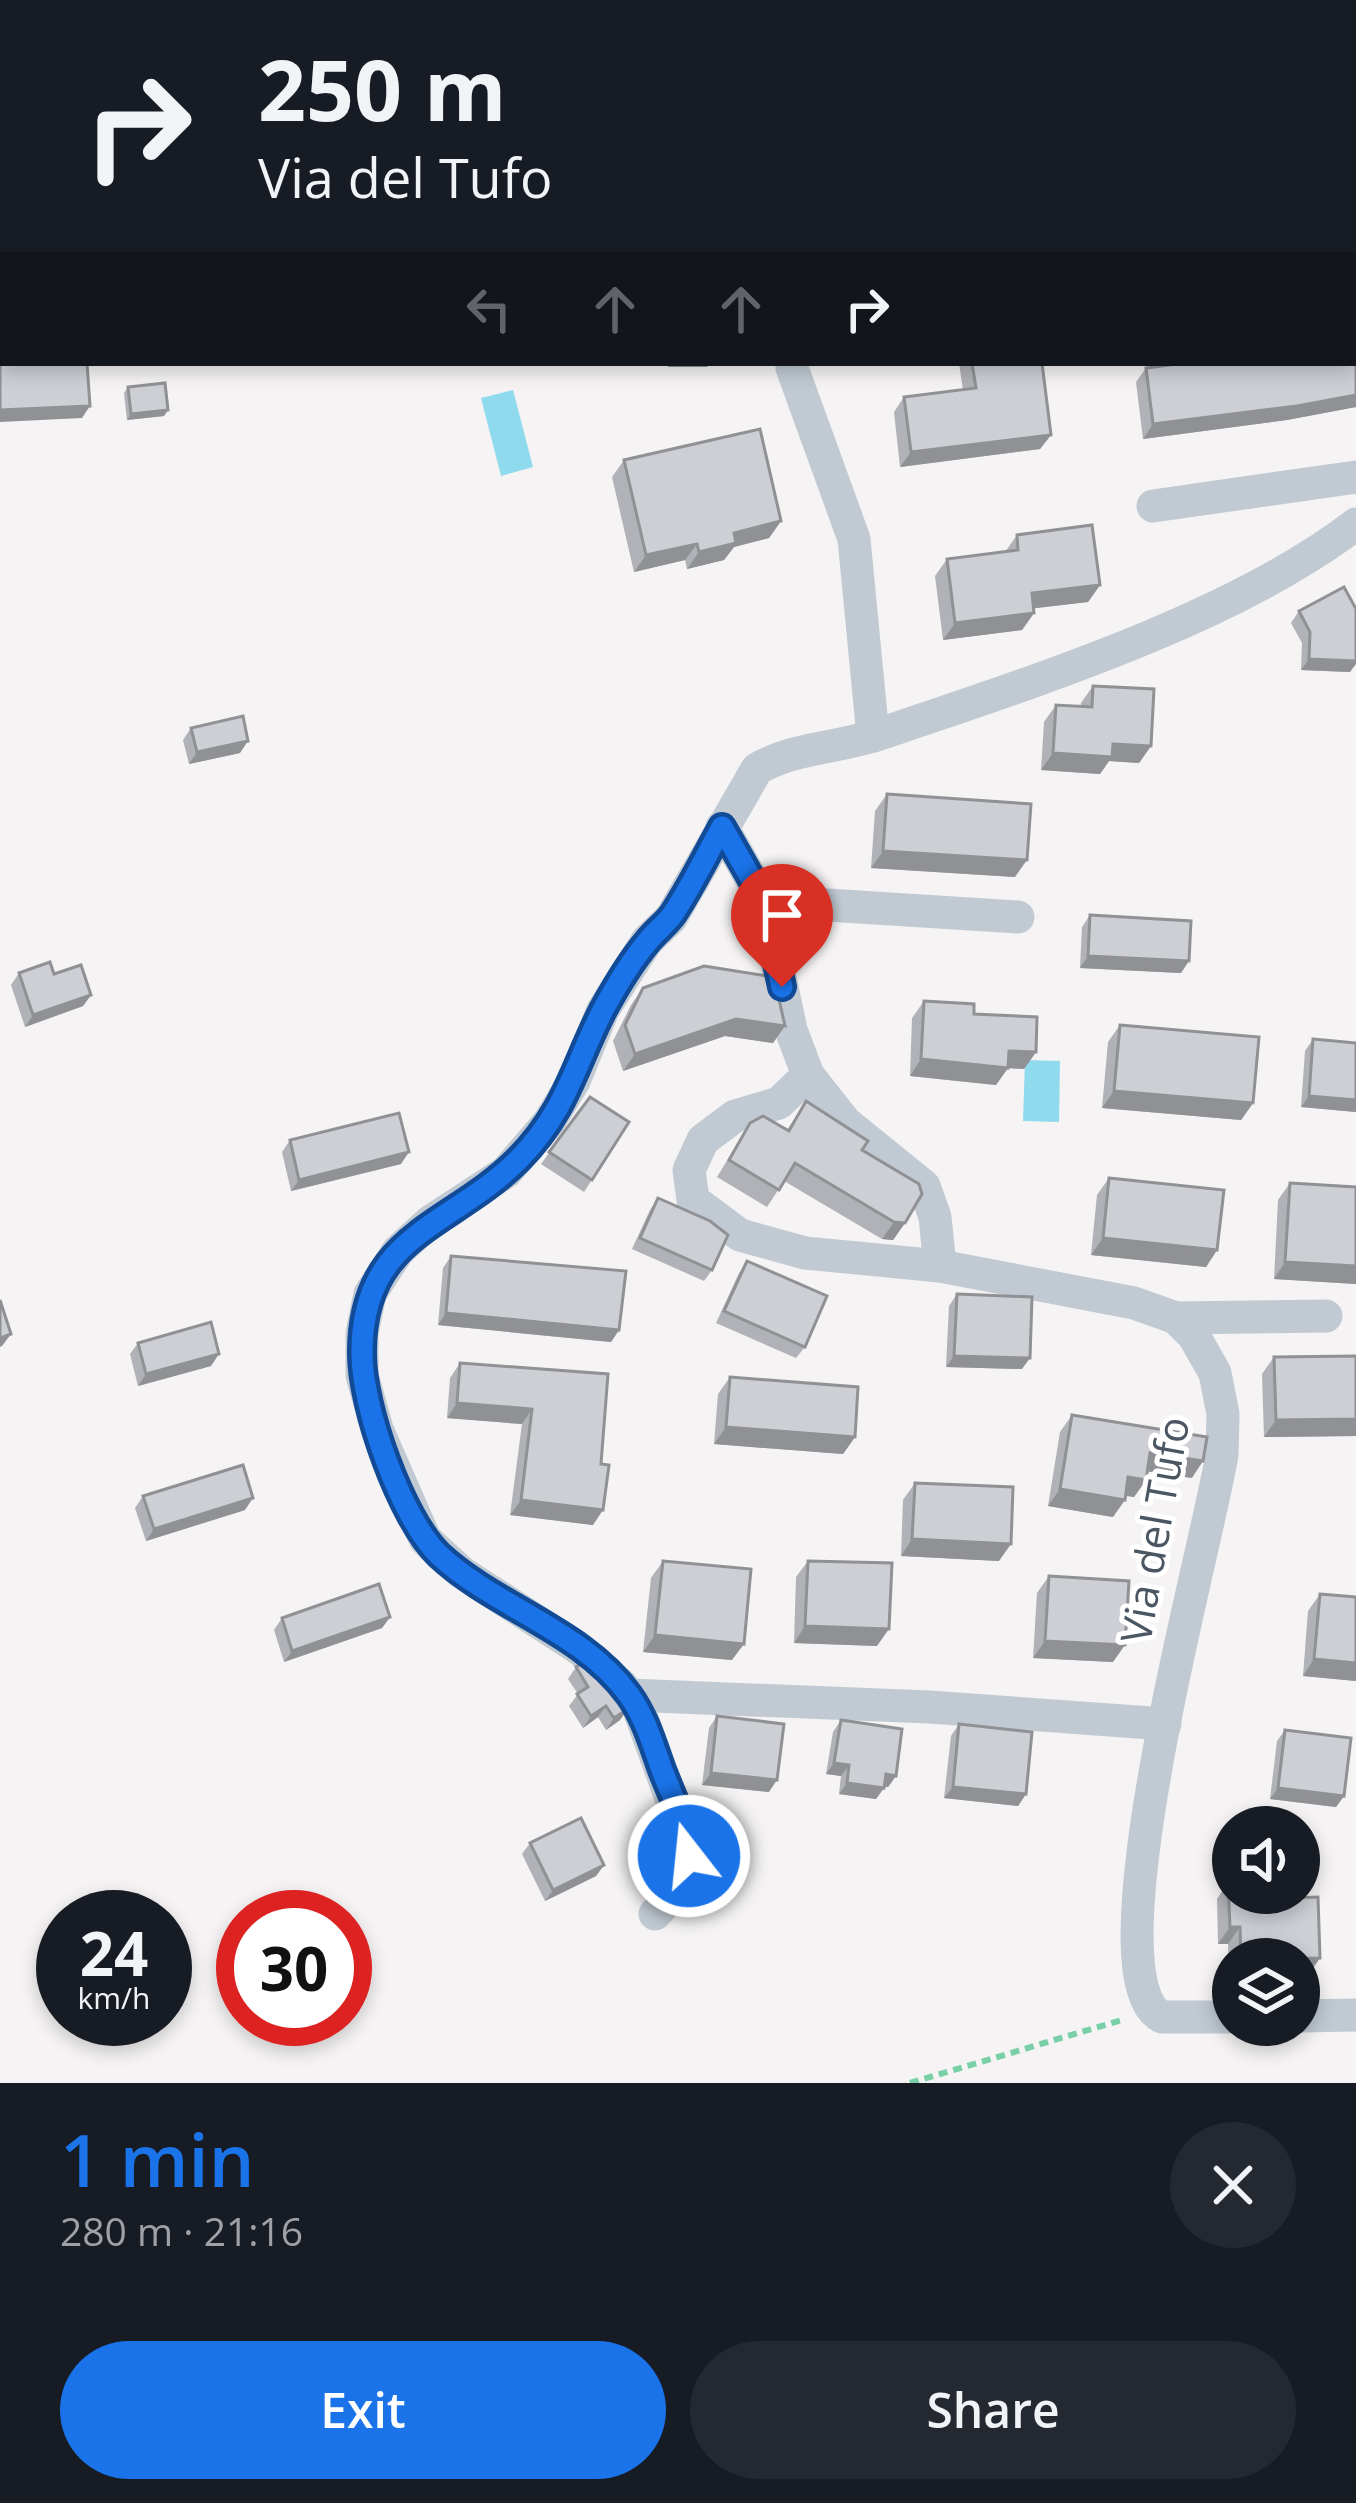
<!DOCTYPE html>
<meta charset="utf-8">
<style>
body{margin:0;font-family:"Open Sans",sans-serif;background:#242831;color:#f1f3f6;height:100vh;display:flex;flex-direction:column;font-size:45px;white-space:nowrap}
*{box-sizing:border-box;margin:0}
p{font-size:39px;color:#9ea1a6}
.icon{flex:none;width:66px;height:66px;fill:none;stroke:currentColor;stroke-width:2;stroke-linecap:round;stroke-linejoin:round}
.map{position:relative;height:2083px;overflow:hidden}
.sheet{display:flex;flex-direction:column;background:#171b24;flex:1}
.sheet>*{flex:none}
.hud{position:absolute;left:0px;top:0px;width:1356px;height:366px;box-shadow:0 6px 18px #0003;background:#171b24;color:#f1f3f6;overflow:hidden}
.fabs{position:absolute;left:1212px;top:1806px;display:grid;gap:24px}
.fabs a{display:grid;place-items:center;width:108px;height:108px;border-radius:50%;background:#171b24;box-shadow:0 6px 18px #0003;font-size:60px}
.speed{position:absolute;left:36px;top:1890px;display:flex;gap:24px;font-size:60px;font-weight:700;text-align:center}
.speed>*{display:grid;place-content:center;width:156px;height:156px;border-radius:50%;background:#171b24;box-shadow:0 6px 18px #0003;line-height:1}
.speed small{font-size:30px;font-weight:400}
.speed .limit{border:18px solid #d22;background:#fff;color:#111}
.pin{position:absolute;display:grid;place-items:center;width:102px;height:102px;color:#fff;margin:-123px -51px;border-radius:50% 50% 50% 0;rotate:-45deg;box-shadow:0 0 12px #0007}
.pin .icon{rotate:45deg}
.me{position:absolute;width:132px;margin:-66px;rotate:344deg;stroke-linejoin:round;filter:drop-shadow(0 0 9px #0008)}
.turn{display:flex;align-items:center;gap:42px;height:252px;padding:0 60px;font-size:54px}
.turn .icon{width:156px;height:156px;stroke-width:2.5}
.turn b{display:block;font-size:84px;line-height:102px}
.lanes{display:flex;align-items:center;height:114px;padding:0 60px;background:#0003;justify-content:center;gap:60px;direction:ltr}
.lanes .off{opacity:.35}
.round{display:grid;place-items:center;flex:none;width:126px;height:126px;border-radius:63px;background:#242831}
.head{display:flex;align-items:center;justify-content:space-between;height:204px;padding:0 60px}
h1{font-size:72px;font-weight:600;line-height:90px;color:#1a73e8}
.action{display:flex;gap:24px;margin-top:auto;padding:24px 60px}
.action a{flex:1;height:138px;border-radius:72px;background:#1a73e8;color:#fff;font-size:48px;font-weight:600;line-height:138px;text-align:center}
.action a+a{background:#242831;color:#f1f3f6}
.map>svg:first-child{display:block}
</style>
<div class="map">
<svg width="1356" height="2083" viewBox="0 0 1356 2083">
<rect width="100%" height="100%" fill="#f5f3f3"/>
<g fill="#90daee">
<path d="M 513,390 L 533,467 L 501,476 L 481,398 Z"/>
<path d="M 1025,1060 L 1060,1061 L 1059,1122 L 1023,1121 Z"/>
</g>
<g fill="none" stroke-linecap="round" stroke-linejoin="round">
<g stroke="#7ad0a6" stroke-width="6" stroke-dasharray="9 6" stroke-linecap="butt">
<path d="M 146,0 L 146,3"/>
<path d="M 910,2083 L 1125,2019"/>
</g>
<g stroke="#c1cad2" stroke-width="33">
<path d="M 792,368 L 854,539 L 873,736"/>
<path d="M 1153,506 L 1356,477"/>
<path d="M 722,827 L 764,901 L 791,1030 L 808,1075 L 845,1122 L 924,1186 L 935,1217 L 940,1266"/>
<path d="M 764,901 L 1018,917"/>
<path d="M 808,1075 L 779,1103 L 735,1116 L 703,1140 L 689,1170 L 693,1200 L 740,1235 L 805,1253 L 940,1266 L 1134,1303 L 1176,1318 L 1194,1336 L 1215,1373 L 1223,1414 L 1222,1454 C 1210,1536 1085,1981 1162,2017 L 1233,2017"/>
<path d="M 1176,1318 L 1326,1316"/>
<path d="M 629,1695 L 929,1707 L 1165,1724"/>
<path d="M 655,1914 L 680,1887 L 689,1848 L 638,1707 L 622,1686 L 581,1650 L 461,1572 L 425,1539 L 377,1429 L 362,1375 L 362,1333 L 370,1294 L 398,1251 L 431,1221 L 506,1172 L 549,1122 L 574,1081 L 603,1010 L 647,941 L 671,918 L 757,769 C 795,747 839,748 880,734 C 1029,683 1231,620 1356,524"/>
<path d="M 1299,2016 L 1356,2015"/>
</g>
</g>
<g fill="#b0b2b7">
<path d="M 1356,347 L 1356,407 L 1287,420 L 1143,439 L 1136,382 L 1146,368 L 1353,363 Z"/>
<path d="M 959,363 L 1042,363 L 1051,435 L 1040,449 L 900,467 L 894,412 L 904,397 L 963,390 Z"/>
<path d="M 128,387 L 168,410 L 164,416 L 127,420 L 124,393 Z"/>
<path d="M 624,460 L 781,521 L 769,538 L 734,547 L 724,560 L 687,569 L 685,560 L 634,572 L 612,477 Z"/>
<path d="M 1017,535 L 1100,585 L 1088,602 L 1034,608 L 1034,613 L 1022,630 L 943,640 L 935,576 L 947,559 L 1005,552 Z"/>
<path d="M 1299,611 L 1350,672 L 1301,670 L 1302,643 L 1291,623 Z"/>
<path d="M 1093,686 L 1151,746 L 1139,763 L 1109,761 L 1100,774 L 1041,770 L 1044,722 L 1056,705 L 1081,706 L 1081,703 Z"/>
<path d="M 191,728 L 240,753 L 189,764 L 183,740 Z"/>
<path d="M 887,794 L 1015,877 L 871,868 L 875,811 Z"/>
<path d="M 1090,915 L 1181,973 L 1080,968 L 1082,927 Z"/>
<path d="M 19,973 L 54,974 L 91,995 L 83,1006 L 25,1027 L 11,985 Z"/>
<path d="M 643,988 L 785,1026 L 773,1043 L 725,1036 L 623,1071 L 613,1041 L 631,1005 Z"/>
<path d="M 924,1001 L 974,1014 L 1036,1052 L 1024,1069 L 1008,1068 L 996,1085 L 910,1076 L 912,1018 Z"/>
<path d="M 1120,1025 L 1253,1103 L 1241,1120 L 1102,1108 L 1108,1042 Z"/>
<path d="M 1313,1039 L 1356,1043 L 1356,1112 L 1301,1107 L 1305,1051 Z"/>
<path d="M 590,1097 L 629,1122 L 584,1192 L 541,1164 Z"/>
<path d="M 806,1101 L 862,1150 L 905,1223 L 893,1240 L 882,1239 L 784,1181 L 767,1207 L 717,1177 L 750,1123 L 787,1130 Z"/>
<path d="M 290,1140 L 401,1164 L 291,1191 L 282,1152 Z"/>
<path d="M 1109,1178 L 1217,1250 L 1206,1267 L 1091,1255 L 1097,1195 Z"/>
<path d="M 1290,1183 L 1356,1187 L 1356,1284 L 1274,1279 L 1278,1200 Z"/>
<path d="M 658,1198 L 712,1270 L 704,1281 L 632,1249 L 650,1210 Z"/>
<path d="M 451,1256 L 619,1330 L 611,1342 L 438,1325 L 443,1268 Z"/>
<path d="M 747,1261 L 805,1347 L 796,1358 L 716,1323 L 739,1273 Z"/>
<path d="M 957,1294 L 1022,1369 L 946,1367 L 949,1306 Z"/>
<path d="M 138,1343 L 211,1366 L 138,1386 L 130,1354 Z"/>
<path d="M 1356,1356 L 1356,1436 L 1264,1437 L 1262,1374 L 1274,1357 Z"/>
<path d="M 460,1363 L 608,1374 L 593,1525 L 510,1515 L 522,1424 L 447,1418 L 450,1378 Z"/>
<path d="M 730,1377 L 855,1437 L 843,1454 L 714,1444 L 718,1394 Z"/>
<path d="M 1072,1415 L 1192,1478 L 1147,1471 L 1146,1480 L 1134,1497 L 1126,1496 L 1113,1517 L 1048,1506 L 1060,1432 Z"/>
<path d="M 915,1483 L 999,1561 L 901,1556 L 903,1500 Z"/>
<path d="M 143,1496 L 245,1510 L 146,1541 L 135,1508 Z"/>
<path d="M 663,1561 L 732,1660 L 643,1652 L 651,1578 Z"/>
<path d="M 808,1561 L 877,1646 L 794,1643 L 796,1577 Z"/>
<path d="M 1049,1576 L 1113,1662 L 1033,1658 L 1037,1593 Z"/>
<path d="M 1320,1594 L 1356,1597 L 1356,1681 L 1303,1676 L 1308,1611 Z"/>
<path d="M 390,1617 L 382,1628 L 284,1662 L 274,1630 L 282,1618 Z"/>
<path d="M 576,1667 L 620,1720 L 606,1730 L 598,1717 L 583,1728 L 569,1706 L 578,1694 L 568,1679 Z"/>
<path d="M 717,1716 L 769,1792 L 702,1785 L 709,1728 Z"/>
<path d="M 841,1720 L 896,1776 L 888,1787 L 884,1787 L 876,1799 L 839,1794 L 841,1776 L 826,1774 L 833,1732 Z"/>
<path d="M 959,1724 L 1026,1794 L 1018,1806 L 944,1798 L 951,1736 Z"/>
<path d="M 1285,1730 L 1344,1796 L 1336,1807 L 1270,1799 L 1277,1741 Z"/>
<path d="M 530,1843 L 604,1865 L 596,1876 L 545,1901 L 522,1854 Z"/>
<path d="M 1228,1882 L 1288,1898 L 1320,1958 L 1308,1975 L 1299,1976 L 1299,1959 L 1233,1959 L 1233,1978 L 1229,1978 L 1228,1944 L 1218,1944 L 1217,1899 Z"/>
</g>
<g fill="#909195">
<path d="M 670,363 L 710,363 L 707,367 L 668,367 Z"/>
<path d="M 1356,395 L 1356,407 L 1287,420 L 1143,439 L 1153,424 Z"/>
<path d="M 90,406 L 82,418 L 0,422 L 0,410 Z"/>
<path d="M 168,410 L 164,416 L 127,420 L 131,414 Z"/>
<path d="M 1051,435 L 1040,449 L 900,467 L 911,452 Z"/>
<path d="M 781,521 L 769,538 L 734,547 L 724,560 L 687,569 L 699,552 L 734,533 Z"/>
<path d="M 697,544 L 685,560 L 634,572 L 646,555 Z"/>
<path d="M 1100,585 L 1088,602 L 1020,610 L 1032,593 Z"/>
<path d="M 1034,613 L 1022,630 L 943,640 L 955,623 Z"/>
<path d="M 1309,659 L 1356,661 L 1356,664 L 1350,672 L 1301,670 Z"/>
<path d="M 248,741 L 240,753 L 189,764 L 197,752 Z"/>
<path d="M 1113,744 L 1151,746 L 1139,763 L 1109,761 L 1100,774 L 1041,770 L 1053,753 Z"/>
<path d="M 883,851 L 1027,860 L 1015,877 L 871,868 Z"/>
<path d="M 1088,956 L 1189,961 L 1181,973 L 1080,968 Z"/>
<path d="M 91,995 L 83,1006 L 25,1027 L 33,1015 Z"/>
<path d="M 736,1019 L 785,1026 L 773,1043 L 725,1036 L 623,1071 L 635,1054 Z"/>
<path d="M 1009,1051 L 1036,1052 L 1024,1069 L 1008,1068 L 996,1085 L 910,1076 L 921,1059 Z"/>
<path d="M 1114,1091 L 1253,1103 L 1241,1120 L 1102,1108 Z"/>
<path d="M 1309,1096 L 1356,1100 L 1356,1112 L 1301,1107 Z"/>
<path d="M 409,1152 L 401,1164 L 291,1191 L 299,1180 Z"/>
<path d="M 894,1222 L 905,1223 L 893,1240 L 882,1239 Z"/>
<path d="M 1103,1238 L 1217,1250 L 1206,1267 L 1091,1255 Z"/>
<path d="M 1285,1262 L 1356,1266 L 1356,1284 L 1274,1279 Z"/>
<path d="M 446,1313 L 619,1330 L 611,1342 L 438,1325 Z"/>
<path d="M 11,1334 L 2,1346 L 0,1347 L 0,1338 Z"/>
<path d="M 219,1354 L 211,1366 L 138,1386 L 146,1374 Z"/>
<path d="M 954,1356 L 1030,1358 L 1022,1369 L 946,1367 Z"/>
<path d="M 457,1403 L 532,1409 L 522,1424 L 447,1418 Z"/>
<path d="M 1356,1419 L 1356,1436 L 1264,1437 L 1276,1420 Z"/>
<path d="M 726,1427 L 855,1437 L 843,1454 L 714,1444 Z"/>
<path d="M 1150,1453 L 1203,1461 L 1192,1478 L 1138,1470 Z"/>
<path d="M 1128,1477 L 1146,1480 L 1134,1497 L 1117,1494 Z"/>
<path d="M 1060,1489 L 1125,1500 L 1113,1517 L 1048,1506 Z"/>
<path d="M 253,1498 L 245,1510 L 146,1541 L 154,1529 Z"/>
<path d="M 521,1500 L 603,1510 L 593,1525 L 510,1515 Z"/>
<path d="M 912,1539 L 1011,1544 L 999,1561 L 901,1556 Z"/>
<path d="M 390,1617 L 382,1628 L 284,1662 L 292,1651 Z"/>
<path d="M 805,1626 L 889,1629 L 877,1646 L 794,1643 Z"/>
<path d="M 655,1635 L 744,1644 L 732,1660 L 643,1652 Z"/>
<path d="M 1045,1641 L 1125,1645 L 1113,1662 L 1033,1658 Z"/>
<path d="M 1314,1659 L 1356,1663 L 1356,1681 L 1303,1676 Z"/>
<path d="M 606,1706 L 598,1717 L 583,1728 L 591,1716 Z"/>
<path d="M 628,1709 L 620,1720 L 606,1730 L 614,1718 Z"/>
<path d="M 834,1763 L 849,1765 L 841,1776 L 826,1774 Z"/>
<path d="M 711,1773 L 777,1780 L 769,1792 L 702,1785 Z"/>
<path d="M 886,1774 L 896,1776 L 888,1787 L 878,1786 Z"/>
<path d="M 847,1783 L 884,1788 L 876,1799 L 839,1794 Z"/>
<path d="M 953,1787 L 1026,1794 L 1018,1806 L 944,1798 Z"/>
<path d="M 1278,1788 L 1344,1796 L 1336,1807 L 1270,1799 Z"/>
<path d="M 604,1865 L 596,1876 L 545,1901 L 553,1890 Z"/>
<path d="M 1230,1927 L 1240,1927 L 1228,1944 L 1218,1944 Z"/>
<path d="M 1320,1958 L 1308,1975 L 1299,1976 L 1299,1959 Z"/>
</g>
<g fill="#cdcfd5" stroke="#909195" stroke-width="3">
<path d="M 1224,0 L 1356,0 L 1356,201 L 1353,202 L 1353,3 L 1225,3 Z"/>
<path d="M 0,347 L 3,347 L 3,363 L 87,363 L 90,406 L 0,410 Z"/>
<path d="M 1356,347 L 1356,395 L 1297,406 L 1153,424 L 1146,368 L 1185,363 L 1353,363 L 1353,348 Z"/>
<path d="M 972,363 L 1042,363 L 1051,435 L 911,452 L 904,397 L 976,388 Z"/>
<path d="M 165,383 L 168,410 L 131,414 L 128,387 Z"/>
<path d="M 760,429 L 781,521 L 734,533 L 736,543 L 699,552 L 697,544 L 646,555 L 624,460 Z"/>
<path d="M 1092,525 L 1100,585 L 1032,593 L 1034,613 L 955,623 L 947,559 L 1018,550 L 1017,535 Z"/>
<path d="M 1344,587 L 1356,609 L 1356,661 L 1309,659 L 1310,632 L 1299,611 Z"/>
<path d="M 1093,686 L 1154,689 L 1151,746 L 1113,744 L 1112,757 L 1053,753 L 1056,705 L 1092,707 Z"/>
<path d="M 243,716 L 248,741 L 197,752 L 191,728 Z"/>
<path d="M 887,794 L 1031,804 L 1027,860 L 883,851 Z"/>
<path d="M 1090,915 L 1191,921 L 1189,961 L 1088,956 Z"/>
<path d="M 50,962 L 54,974 L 81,965 L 91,995 L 33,1015 L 19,973 Z"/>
<path d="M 704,966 L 774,977 L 785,1026 L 736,1019 L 635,1054 L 625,1025 L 643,988 Z"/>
<path d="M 924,1001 L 974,1004 L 974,1014 L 1037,1017 L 1036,1052 L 1009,1051 L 1008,1068 L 921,1059 Z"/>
<path d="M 1120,1025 L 1259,1037 L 1253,1103 L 1114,1091 Z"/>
<path d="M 1313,1039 L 1356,1043 L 1356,1100 L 1309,1096 Z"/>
<path d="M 590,1097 L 629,1122 L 592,1180 L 549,1152 Z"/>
<path d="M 806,1101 L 868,1141 L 862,1150 L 919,1184 L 922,1194 L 905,1223 L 894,1222 L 795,1163 L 779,1190 L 729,1160 L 750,1123 L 763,1116 L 789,1131 Z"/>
<path d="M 399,1113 L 409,1152 L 299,1180 L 290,1140 Z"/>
<path d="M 1109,1178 L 1224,1190 L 1217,1250 L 1103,1238 Z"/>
<path d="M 1290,1183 L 1356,1187 L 1356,1266 L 1285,1262 Z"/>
<path d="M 658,1198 L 710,1221 L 728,1235 L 712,1270 L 640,1238 Z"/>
<path d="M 451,1256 L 626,1271 L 619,1330 L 446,1313 Z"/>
<path d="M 747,1261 L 827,1296 L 805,1347 L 724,1311 Z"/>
<path d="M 957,1294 L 1032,1297 L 1030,1358 L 954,1356 Z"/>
<path d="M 0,1300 L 11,1334 L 0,1338 Z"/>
<path d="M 211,1322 L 219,1354 L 146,1374 L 138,1343 Z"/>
<path d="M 1356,1356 L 1356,1419 L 1276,1420 L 1274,1357 Z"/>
<path d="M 460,1363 L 608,1374 L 601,1464 L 609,1465 L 603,1510 L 521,1500 L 532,1409 L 457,1403 Z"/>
<path d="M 730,1377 L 858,1387 L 855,1437 L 726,1427 Z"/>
<path d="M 1072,1415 L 1207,1437 L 1203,1461 L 1150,1453 L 1146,1480 L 1128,1477 L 1125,1500 L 1060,1489 Z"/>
<path d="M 243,1465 L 253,1498 L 154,1529 L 143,1496 Z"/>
<path d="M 915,1483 L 1013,1487 L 1011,1544 L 912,1539 Z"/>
<path d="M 663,1561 L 751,1569 L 744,1644 L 655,1635 Z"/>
<path d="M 808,1561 L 892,1563 L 889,1629 L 805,1626 Z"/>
<path d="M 1049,1576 L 1129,1581 L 1125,1645 L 1045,1641 Z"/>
<path d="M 379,1584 L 390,1617 L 292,1651 L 282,1618 Z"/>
<path d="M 1320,1594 L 1356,1597 L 1356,1663 L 1314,1659 Z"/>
<path d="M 584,1662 L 615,1689 L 628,1709 L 614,1718 L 606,1706 L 591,1716 L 577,1694 L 588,1687 L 576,1667 Z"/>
<path d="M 717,1716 L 784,1724 L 777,1780 L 711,1773 Z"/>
<path d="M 841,1720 L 902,1729 L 896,1776 L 886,1774 L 884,1788 L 847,1783 L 849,1765 L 834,1763 Z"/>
<path d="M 959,1724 L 1032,1732 L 1026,1794 L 953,1787 Z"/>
<path d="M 1285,1730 L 1351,1738 L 1344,1796 L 1278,1788 Z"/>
<path d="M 581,1818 L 604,1865 L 553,1890 L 530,1843 Z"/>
<path d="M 1228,1882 L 1233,1882 L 1233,1893 L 1288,1893 L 1288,1898 L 1318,1897 L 1320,1958 L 1241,1959 L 1240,1927 L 1230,1927 Z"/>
</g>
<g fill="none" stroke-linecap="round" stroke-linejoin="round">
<defs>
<path id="route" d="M 689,1856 C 688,1827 673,1798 662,1770 C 653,1745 645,1717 629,1695 C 582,1630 496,1608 439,1555 C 401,1518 362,1407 362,1354 C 361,1233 451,1228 519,1159 C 567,1110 574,1066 603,1010 C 616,986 631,961 648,941 C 656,931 666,924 673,914 C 691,887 706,856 722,827 L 764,901 L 782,987"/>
</defs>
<use href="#route" stroke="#114b97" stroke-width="30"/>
<use href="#route" stroke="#1a73e8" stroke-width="21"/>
</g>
<g text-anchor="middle" stroke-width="10" stroke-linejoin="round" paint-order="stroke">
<g font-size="42" fill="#4a5661" stroke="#fff">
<text transform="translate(1155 1530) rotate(-80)" y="15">Via del Tufo</text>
</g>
</g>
</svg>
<div class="fabs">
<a><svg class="icon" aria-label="sound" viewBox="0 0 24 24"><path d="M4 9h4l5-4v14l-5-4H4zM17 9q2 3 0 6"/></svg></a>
<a><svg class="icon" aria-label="layers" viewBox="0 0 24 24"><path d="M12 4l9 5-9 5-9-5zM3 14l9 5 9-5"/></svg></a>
</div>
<div class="speed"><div>24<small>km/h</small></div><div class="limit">30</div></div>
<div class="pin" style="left:782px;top:987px;background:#d93025"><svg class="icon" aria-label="arrive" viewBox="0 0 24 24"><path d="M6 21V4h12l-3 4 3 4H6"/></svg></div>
<svg class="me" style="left:689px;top:1856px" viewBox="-20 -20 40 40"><circle r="17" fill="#1a73e8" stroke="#fff" stroke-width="3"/><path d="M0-11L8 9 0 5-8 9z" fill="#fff"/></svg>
<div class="hud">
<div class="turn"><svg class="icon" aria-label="right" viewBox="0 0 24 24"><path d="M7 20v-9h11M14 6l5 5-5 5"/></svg><div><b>250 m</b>Via del Tufo</div></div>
<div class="lanes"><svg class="icon off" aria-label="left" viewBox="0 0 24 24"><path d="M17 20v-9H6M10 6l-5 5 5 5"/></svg><svg class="icon off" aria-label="ahead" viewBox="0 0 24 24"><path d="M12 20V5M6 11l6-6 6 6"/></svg><svg class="icon off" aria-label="ahead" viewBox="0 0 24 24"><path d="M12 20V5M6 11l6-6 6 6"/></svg><svg class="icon" aria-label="right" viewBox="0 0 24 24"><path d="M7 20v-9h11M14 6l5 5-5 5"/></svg></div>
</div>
</div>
<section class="sheet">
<div class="head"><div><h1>1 min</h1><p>280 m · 21:16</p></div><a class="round"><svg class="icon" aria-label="close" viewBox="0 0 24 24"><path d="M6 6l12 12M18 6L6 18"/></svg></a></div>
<div class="action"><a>Exit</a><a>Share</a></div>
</section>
